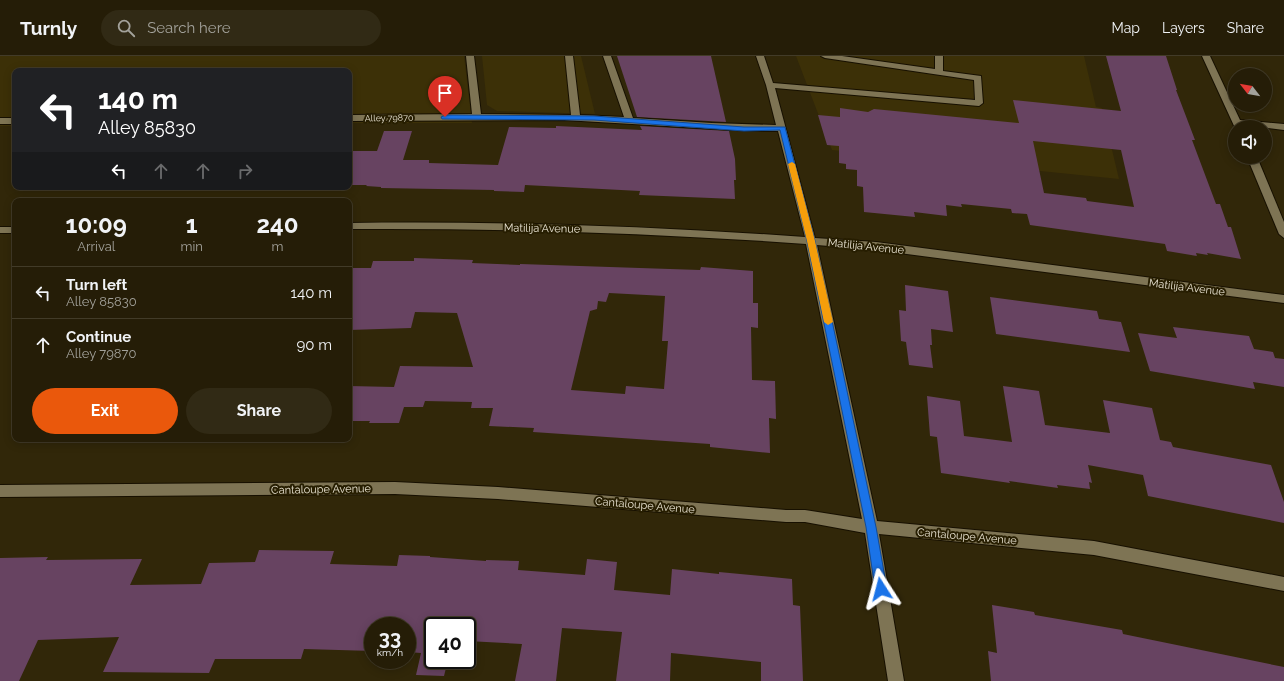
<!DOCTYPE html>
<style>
body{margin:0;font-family:Raleway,sans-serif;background:#312a15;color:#f1f3f6;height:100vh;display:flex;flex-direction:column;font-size:15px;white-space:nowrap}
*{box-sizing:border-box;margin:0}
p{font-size:13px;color:#a3a29b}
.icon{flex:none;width:22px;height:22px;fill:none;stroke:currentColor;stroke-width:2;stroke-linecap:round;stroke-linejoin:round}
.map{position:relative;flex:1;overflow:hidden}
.sheet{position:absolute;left:12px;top:142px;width:340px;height:244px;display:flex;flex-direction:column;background:#251d07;border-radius:8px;box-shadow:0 2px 10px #0003,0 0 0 1px #423b28}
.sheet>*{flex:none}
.hud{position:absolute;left:12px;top:12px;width:340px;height:122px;border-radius:8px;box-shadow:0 2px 10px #0003,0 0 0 1px #423b28;background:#202124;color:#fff;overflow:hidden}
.needle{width:26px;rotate:301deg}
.controls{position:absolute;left:1228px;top:12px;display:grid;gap:8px}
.controls a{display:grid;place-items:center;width:44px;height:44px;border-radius:50%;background:#251d07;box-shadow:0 2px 10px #0003,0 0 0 1px #423b28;font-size:20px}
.speed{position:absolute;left:364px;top:561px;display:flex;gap:8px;font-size:20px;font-weight:700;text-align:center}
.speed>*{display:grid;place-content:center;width:52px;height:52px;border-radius:50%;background:#251d07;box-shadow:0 2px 10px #0003,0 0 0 1px #423b28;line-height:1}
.speed small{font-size:10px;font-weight:400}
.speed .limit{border:2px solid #111;border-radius:6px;background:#fff;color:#111}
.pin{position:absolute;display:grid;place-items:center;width:34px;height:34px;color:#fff;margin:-41px -17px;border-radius:50% 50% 50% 0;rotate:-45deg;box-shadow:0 0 4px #0007}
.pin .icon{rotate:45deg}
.me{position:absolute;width:44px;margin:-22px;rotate:351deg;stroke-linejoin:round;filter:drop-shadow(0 0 3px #0008)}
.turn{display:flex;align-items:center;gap:14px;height:84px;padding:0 20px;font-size:18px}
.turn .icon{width:52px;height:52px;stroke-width:2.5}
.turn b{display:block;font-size:28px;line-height:34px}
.lanes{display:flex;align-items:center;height:38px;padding:0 20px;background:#0003;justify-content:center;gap:20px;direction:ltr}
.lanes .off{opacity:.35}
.eta{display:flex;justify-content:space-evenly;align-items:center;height:68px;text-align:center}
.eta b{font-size:24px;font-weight:700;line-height:28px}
.button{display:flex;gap:8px;margin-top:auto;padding:8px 20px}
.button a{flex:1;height:46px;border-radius:24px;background:#ea580c;color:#fff;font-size:16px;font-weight:700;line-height:46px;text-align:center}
.button a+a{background:#312a15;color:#f1f3f6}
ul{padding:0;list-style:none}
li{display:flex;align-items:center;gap:12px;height:52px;padding:0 20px;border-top:1px solid #423b28}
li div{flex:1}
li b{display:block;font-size:15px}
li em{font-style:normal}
header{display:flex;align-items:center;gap:24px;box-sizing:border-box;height:56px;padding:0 20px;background:#251d07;border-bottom:1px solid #423b28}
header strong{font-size:19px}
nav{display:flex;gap:22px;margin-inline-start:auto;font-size:14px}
.search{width:280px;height:36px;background:#312a15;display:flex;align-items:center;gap:10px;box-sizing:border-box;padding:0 14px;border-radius:22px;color:#a3a29b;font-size:15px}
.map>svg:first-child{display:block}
</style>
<header>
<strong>Turnly</strong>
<div class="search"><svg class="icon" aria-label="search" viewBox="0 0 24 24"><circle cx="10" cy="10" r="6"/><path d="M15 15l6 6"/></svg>Search here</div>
<nav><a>Map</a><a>Layers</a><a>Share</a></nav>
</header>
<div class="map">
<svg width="1284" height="625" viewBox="0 0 1284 625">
<rect width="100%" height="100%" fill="#312709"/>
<g fill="#3c3007">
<path d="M 0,0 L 464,0 L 472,67 L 349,67 L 349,15 L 15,15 L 15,70 L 0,70 Z"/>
<path d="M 482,0 L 581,0 L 595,58 L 497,55 L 487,49 Z"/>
<path d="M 796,0 L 1084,0 L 1096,51 L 1102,52 L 1119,123 L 832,94 Z"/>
</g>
<g fill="#674361" fill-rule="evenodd">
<path d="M 617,0 L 711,0 L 726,66 L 637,61 Z"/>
<path d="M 1106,0 L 1166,0 L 1177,34 L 1176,34 L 1195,84 L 1192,84 L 1216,148 L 1220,148 L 1228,171 L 1231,171 L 1241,203 L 1207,197 L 1208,199 L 1196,197 L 1197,200 L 1167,195 L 1165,188 L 1030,169 L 1027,158 L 1012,157 L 1011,153 L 961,148 L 962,151 L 946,149 L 947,160 L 914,156 L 915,161 L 864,156 L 863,131 L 857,130 L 857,114 L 846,113 L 846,108 L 839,107 L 839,90 L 827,89 L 818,59 L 840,61 L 840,52 L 868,56 L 874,53 L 1019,67 L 1013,44 L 1121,55 ZM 1033,85 L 1121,94 L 1134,151 L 1087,145 L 1086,142 L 1044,137 Z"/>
<path d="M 556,70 L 642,74 L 640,70 L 729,75 L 735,103 L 736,124 L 734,124 L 735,143 L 639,139 L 640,135 L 525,129 L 524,136 L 494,135 L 494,134 L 381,132 L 381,131 L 366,130 L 367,129 L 349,129 L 349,95 L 377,95 L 384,75 L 412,75 L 403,104 L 429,104 L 429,107 L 498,109 L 509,71 L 556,72 Z"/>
<path d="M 414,202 L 473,204 L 472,207 L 520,209 L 520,208 L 700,214 L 701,211 L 753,215 L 753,247 L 758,247 L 758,272 L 751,271 L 752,324 L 775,325 L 776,363 L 769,362 L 770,397 L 710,391 L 710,388 L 533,376 L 534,372 L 489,370 L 493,352 L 471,352 L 472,346 L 425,345 L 423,351 L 404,351 L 399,367 L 369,367 L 370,365 L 349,365 L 349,330 L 394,331 L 400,310 L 473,311 L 457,257 L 415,256 L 411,272 L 349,274 L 349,212 L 371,212 L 373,205 L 414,205 ZM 609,237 L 665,240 L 662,285 L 668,285 L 664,333 L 626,330 L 625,338 L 571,334 L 590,255 L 597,253 L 598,245 L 606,246 Z"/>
<path d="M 905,229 L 948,235 L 953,276 L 931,273 L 932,289 L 930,289 L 933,312 L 909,309 L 906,286 L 901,285 L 899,254 L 906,255 Z"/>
<path d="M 990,241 L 1097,255 L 1099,263 L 1121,266 L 1130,296 L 996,278 Z"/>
<path d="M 1173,271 L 1249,280 L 1254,293 L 1273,296 L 1275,302 L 1284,303 L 1284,331 L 1253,326 L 1255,333 L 1150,315 L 1138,277 L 1177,282 Z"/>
<path d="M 1003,330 L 1039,335 L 1045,369 L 1110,377 L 1103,344 L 1152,352 L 1160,384 L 1171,386 L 1173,391 L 1271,409 L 1284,446 L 1284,467 L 1148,440 L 1143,419 L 1088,409 L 1092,427 L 1089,426 L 1090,433 L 1057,429 L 1058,432 L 1009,425 L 1010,427 L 941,417 L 937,381 L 930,380 L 927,340 L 960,345 L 964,380 L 1012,386 Z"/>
<path d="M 259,494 L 334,495 L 330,508 L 397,510 L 399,499 L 430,500 L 430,501 L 486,505 L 486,504 L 519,505 L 518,514 L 585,519 L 587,503 L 617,506 L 614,534 L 670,539 L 672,513 L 719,518 L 719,516 L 792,523 L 793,549 L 800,550 L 803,625 L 761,625 L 761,606 L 671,597 L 670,625 L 616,625 L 622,576 L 562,572 L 556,625 L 515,625 L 522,588 L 467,585 L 467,570 L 433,570 L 433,604 L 448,604 L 444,620 L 416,619 L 421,597 L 407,596 L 407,570 L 373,570 L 373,595 L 304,593 L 301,603 L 215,603 L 209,617 L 103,616 L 119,581 L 38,584 L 19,625 L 0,625 L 0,502 L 48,501 L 46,504 L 142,503 L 130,529 L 201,528 L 209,507 L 255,506 Z"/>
<path d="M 992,549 L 1034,556 L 1035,559 L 1122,574 L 1123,578 L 1284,611 L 1284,625 L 991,625 L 988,595 L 997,597 Z"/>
</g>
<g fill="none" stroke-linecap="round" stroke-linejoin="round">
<defs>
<g id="minor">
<path d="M 466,0 L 474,0 L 481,58 L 571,59 L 565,0 L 573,0 L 580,59 L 624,61 L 603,0 L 611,0 L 633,62 L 712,67 L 776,69 L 766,29 L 756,0 L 764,0 L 773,27 L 975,44 L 974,24 L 825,2 L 821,0 L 842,0 L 935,13 L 935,0 L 943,0 L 943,15 L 981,20 L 983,47 L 979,50 L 775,32 L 815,182 L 876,186 L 1284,239 L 1284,247 L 876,194 L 817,189 L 877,465 L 1094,485 L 1284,521 L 1284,535 L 1094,499 L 879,478 L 904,625 L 888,625 L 865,477 L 805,466 L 786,466 L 498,443 L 395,438 L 0,441 L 0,429 L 395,426 L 498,431 L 786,454 L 805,454 L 862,463 L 806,188 C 654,177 502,172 349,173 L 349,167 C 501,165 653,170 805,181 L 778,75 L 735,74 L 564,64 L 349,65 L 349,59 L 472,58 Z"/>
<path d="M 1202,0 L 1210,0 L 1240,64 L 1284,68 L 1284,74 L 1243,69 L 1243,71 L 1235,72 Z"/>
<rect x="0" y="62" width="15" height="6"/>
<path d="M 1247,101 L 1257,101 L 1284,166 L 1284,182 L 1279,178 Z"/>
<rect x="0" y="171" width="15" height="6"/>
</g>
</defs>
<use href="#minor" stroke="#171000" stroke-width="2"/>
<use href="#minor" fill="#7e7454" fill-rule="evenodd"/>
</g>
<path fill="#1a73e8" stroke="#114b97" d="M 445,59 L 594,60 L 744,71 L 785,71 L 815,185 L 876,471 L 887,533 L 885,537 L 881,538 L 877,537 L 875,533 L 866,471 L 807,185 L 780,74 L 744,75 L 594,64 L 442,63 L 441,61 Z"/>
<path fill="#f59e0b" d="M 792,106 L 795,108 L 815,185 L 833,266 L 828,269 L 824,266 L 807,185 L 788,108 Z"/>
<g text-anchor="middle" stroke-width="4" stroke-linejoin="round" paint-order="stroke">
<g font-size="9" fill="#e9e3d2" stroke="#271e01">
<text transform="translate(389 62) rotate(-1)" y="3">Alley 79870</text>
</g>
<g font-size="11" fill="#e9e3d2" stroke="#271e01">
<text transform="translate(542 172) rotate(1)" y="4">Matilija Avenue</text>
<text transform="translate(866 190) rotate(6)" y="4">Matilija Avenue</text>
<text transform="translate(1187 231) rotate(7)" y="4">Matilija Avenue</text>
<text transform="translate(321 433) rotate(-1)" y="4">Cantaloupe Avenue</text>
<text transform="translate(645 449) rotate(5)" y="4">Cantaloupe Avenue</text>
<text transform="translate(967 480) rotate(5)" y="4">Cantaloupe Avenue</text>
</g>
</g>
</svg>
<div class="controls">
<a><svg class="needle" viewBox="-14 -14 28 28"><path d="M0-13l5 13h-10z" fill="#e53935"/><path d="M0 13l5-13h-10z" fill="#a3a29b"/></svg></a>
<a><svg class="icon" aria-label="sound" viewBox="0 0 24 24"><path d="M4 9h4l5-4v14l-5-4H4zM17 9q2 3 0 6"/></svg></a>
</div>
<div class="speed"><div>33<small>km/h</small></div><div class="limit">40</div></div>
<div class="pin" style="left:445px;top:61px;background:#d93025"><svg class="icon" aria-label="arrive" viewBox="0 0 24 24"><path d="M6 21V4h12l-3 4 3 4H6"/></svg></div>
<svg class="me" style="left:881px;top:533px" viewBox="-20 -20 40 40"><path d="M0-17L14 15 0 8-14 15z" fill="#1a73e8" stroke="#fff" stroke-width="4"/></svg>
<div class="hud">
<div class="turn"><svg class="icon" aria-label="left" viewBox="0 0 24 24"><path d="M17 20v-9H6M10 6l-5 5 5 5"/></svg><div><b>140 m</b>Alley 85830</div></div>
<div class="lanes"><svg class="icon" aria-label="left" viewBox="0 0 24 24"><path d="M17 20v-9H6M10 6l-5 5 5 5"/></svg><svg class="icon off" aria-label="ahead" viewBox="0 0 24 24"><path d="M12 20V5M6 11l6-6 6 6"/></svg><svg class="icon off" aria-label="ahead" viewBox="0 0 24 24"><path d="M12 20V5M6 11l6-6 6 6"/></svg><svg class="icon off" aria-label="right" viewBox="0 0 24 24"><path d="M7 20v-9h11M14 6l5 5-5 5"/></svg></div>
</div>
<section class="sheet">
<div class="eta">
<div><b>10:09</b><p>Arrival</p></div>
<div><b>1</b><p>min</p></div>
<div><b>240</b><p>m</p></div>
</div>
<ul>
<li><svg class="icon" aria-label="left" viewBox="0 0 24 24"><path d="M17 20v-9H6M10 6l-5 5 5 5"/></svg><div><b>Turn left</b><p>Alley 85830</p></div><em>140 m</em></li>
<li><svg class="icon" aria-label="ahead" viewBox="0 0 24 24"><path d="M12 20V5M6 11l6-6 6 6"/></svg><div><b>Continue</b><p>Alley 79870</p></div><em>90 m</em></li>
</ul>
<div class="button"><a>Exit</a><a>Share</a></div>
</section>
</div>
